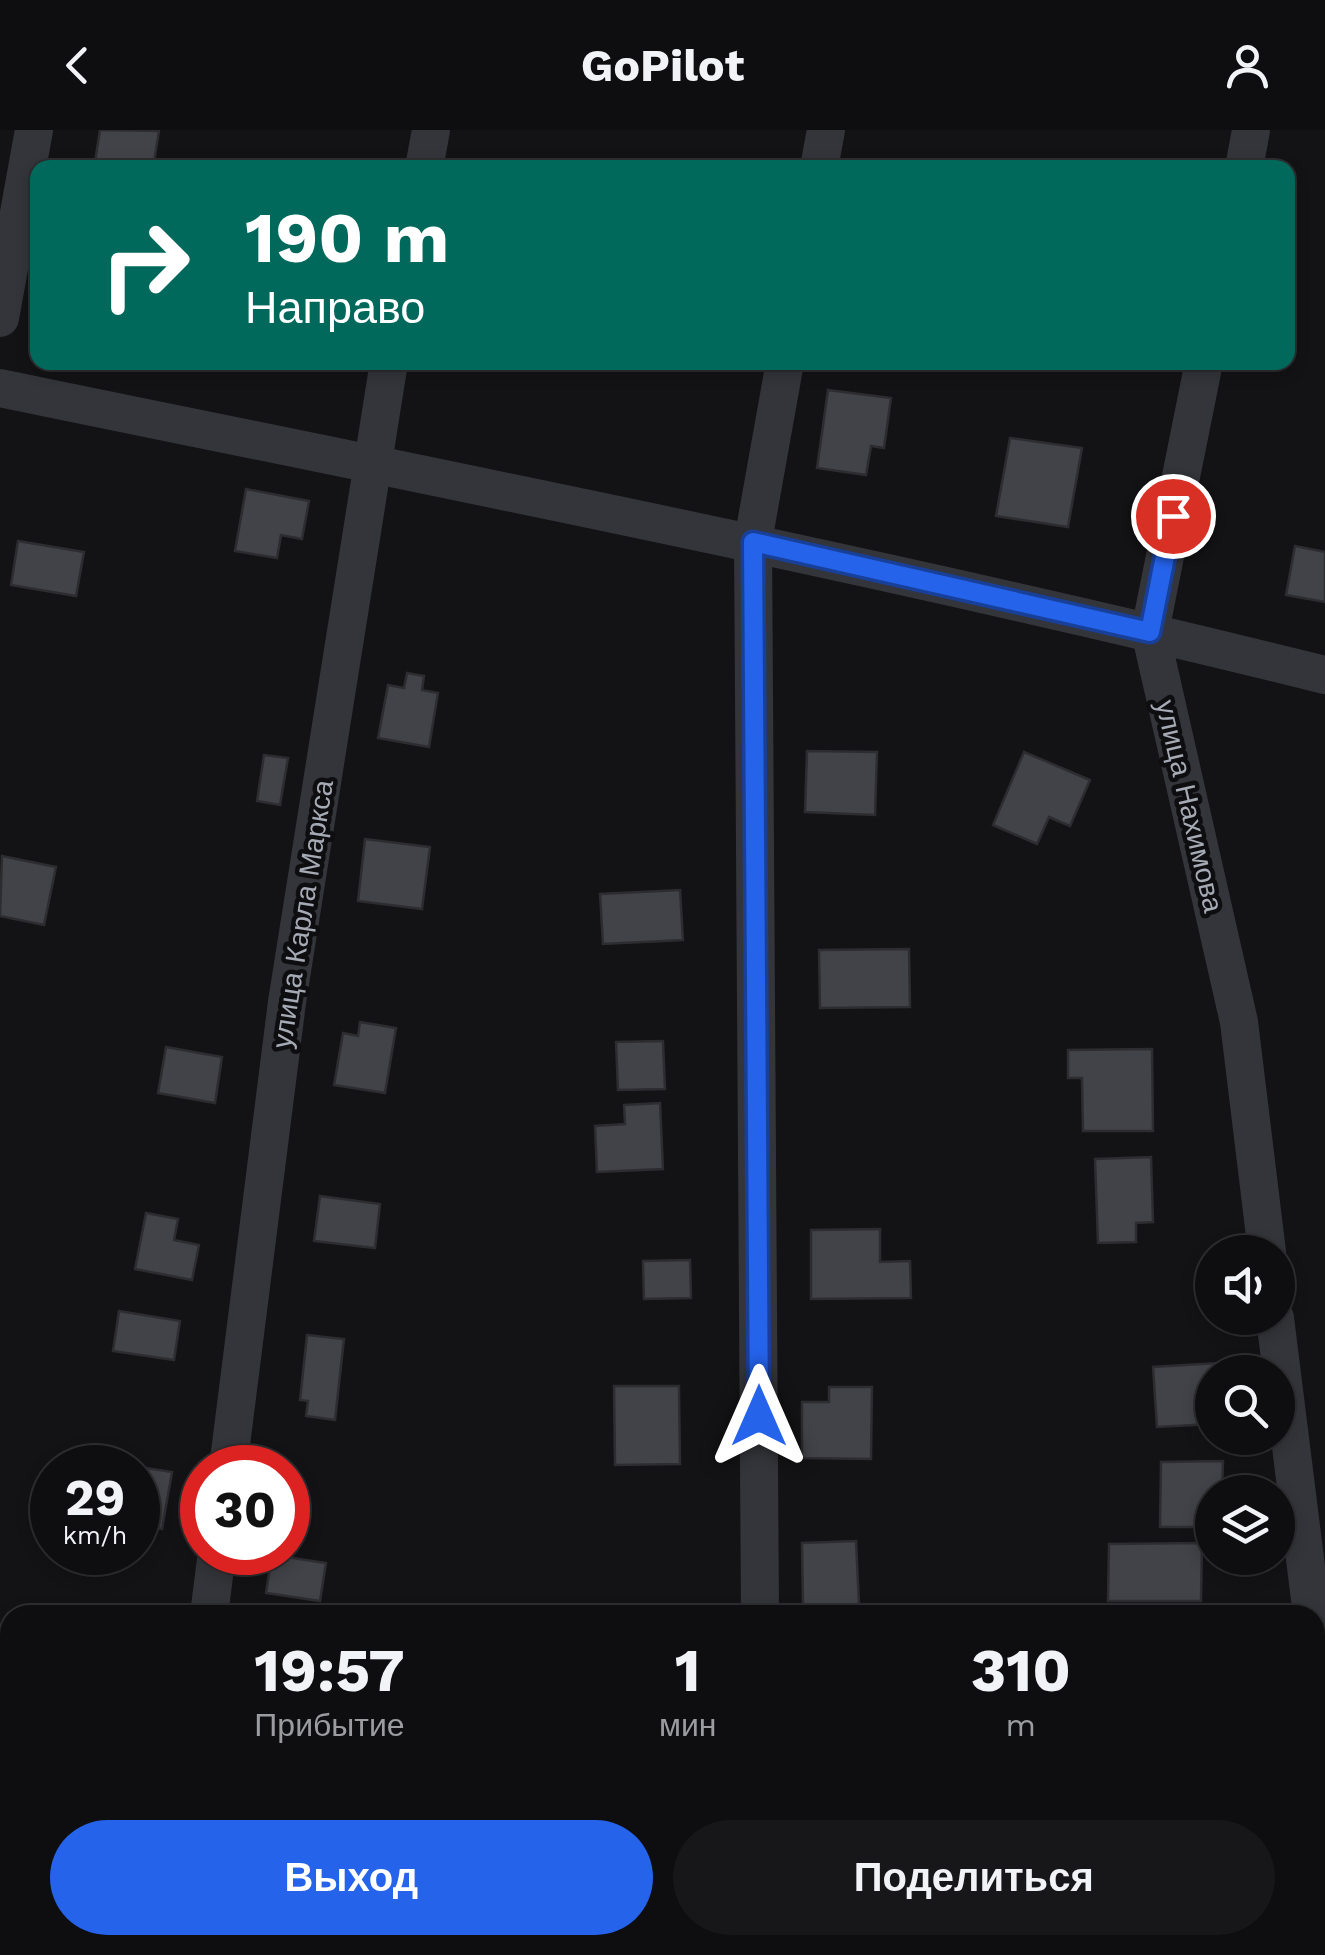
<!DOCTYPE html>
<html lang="ru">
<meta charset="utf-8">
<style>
body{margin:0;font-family:"Work Sans",sans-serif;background:#171719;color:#f1f3f6;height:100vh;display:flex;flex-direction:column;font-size:38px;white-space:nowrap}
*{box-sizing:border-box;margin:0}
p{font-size:32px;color:#9b9c9f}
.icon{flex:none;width:55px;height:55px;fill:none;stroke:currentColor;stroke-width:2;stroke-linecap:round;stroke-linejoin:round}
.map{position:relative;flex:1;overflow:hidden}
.panel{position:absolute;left:0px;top:1475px;width:1325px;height:350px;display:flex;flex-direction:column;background:#0e0e10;border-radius:30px 30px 0 0;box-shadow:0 5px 15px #0003,0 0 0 2px #2e2e30}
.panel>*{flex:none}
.hud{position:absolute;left:30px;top:30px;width:1265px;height:210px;border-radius:20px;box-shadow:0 5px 15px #0003,0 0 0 2px #2e2e30;background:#00695c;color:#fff;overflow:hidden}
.fabs{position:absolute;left:1195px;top:1105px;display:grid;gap:20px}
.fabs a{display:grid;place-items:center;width:100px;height:100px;border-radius:50%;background:#0e0e10;box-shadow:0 5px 15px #0003,0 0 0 2px #2e2e30;font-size:50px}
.speed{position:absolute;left:30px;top:1315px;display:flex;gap:20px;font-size:50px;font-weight:700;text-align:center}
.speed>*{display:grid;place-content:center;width:130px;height:130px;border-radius:50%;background:#0e0e10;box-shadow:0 5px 15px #0003,0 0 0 2px #2e2e30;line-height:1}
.speed small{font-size:25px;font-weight:400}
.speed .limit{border:15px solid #d22;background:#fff;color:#111}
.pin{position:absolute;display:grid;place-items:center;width:85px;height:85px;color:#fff;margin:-42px;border:5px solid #fff;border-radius:50%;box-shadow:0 2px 10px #0007}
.me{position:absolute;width:110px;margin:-55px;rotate:0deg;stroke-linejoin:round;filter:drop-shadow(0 0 8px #0008)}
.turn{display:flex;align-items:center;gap:35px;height:210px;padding:0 50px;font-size:45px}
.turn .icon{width:130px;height:130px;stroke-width:2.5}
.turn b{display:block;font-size:70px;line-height:85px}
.eta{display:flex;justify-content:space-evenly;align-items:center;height:170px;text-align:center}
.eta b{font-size:60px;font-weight:700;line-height:70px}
.primary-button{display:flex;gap:20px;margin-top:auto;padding:20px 50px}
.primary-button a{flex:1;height:115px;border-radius:60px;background:#2563eb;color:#fff;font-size:40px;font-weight:700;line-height:115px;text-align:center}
.primary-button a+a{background:#171719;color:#f1f3f6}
header{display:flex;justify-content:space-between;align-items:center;height:130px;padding:0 50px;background:#0e0e10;font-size:45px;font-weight:700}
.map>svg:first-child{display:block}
</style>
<header><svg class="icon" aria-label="back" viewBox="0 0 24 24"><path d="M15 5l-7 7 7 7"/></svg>GoPilot<svg class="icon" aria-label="person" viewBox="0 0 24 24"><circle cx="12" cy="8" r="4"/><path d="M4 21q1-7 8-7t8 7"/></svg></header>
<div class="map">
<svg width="1325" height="1825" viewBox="0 0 1325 1825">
<rect width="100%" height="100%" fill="#131315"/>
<g fill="#424348" stroke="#2d2d31" stroke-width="2.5">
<path d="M 100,0 L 159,1 L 153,38 L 94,38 Z"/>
<path d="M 828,260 L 891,268 L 884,318 L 871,316 L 866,345 L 817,338 Z"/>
<path d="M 1010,308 L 1082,318 L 1068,397 L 996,386 Z"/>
<path d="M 246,359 L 309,371 L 302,409 L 281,405 L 277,428 L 235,421 Z"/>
<path d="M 18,411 L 84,422 L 76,466 L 11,455 Z"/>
<path d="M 1295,416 L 1325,422 L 1325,472 L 1286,465 Z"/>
<path d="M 407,543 L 424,546 L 422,560 L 438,563 L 429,617 L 378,608 L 388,555 L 404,558 Z"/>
<path d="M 807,621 L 877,622 L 875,685 L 805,682 Z"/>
<path d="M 1024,622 L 1090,650 L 1070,696 L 1049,687 L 1037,714 L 993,695 Z"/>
<path d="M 264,625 L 288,628 L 280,675 L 257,671 Z"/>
<path d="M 365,709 L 430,717 L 422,779 L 358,771 Z"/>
<path d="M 2,726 L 56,737 L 44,795 L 0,786 Z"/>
<path d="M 680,760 L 683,810 L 603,814 L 600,764 Z"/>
<path d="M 909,819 L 910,877 L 820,878 L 819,820 Z"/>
<path d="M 360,892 L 396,898 L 385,963 L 334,955 L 343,903 L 358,906 Z"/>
<path d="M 663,911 L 665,959 L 618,960 L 616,912 Z"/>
<path d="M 166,917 L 222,927 L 215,973 L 158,963 Z"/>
<path d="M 1152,919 L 1153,1001 L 1083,1001 L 1082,948 L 1068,948 L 1068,920 Z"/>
<path d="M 660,973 L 663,1039 L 597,1042 L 595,996 L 625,994 L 624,975 Z"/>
<path d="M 1151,1027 L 1153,1092 L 1136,1093 L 1136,1112 L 1098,1113 L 1095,1029 Z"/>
<path d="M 320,1066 L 380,1074 L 375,1118 L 314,1111 Z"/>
<path d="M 146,1083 L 178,1089 L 174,1110 L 199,1115 L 192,1150 L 135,1139 Z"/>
<path d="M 880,1099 L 880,1132 L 910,1131 L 911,1168 L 811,1169 L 811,1100 Z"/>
<path d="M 690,1130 L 691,1168 L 644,1169 L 643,1131 Z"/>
<path d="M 119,1181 L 180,1191 L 174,1230 L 113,1221 Z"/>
<path d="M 307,1205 L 344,1209 L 335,1290 L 306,1286 L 308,1271 L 300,1270 Z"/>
<path d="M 1218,1233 L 1219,1242 L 1212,1242 L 1212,1294 L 1157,1297 L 1153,1237 Z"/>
<path d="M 614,1256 L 679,1256 L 680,1334 L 615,1335 Z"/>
<path d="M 829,1257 L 872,1257 L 871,1329 L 802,1328 L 802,1272 L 829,1272 Z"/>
<path d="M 1223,1331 L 1222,1362 L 1212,1362 L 1212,1397 L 1160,1397 L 1161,1332 Z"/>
<path d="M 107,1332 L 172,1342 L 162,1399 L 138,1395 L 138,1338 L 106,1338 Z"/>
<path d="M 856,1411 L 859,1474 L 803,1476 L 802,1413 Z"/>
<path d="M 1202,1413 L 1201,1471 L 1108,1471 L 1109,1414 Z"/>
<path d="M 272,1425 L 326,1433 L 320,1471 L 266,1463 Z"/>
<path d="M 1126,1815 L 1212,1815 L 1213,1825 L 1127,1825 Z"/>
</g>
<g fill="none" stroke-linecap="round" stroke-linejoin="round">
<g stroke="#34353a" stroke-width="38">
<path d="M 424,38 L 431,0"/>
<path d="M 819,38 L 826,0"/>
<path d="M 1244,38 L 1251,0"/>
<path d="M 0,188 L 34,0"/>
<path d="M 1204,232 L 1150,501 L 1239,892 L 1267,1122"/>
<path d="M 0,258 C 443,349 886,436 1325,545"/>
<path d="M 1275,1188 L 1312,1485"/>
<path d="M 228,1338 L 287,872 L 389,232"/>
<path d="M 209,1485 L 217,1422"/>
<path d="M 760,1485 L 753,411 L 785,232"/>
<path d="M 1315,1511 L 1325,1592"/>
<path d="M 762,1815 L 762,1825"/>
<path d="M 166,1825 L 167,1815"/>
</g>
</g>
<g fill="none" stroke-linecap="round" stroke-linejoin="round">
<defs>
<path id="route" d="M 759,1286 L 753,412 L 1150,502 L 1173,386"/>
</defs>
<use href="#route" stroke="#184099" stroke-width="25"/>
<use href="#route" stroke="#2563eb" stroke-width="18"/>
</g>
<g text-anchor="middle" stroke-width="9" stroke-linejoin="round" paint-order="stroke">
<g font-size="28" fill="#a5aab5" stroke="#0e0e10">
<text transform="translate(1190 676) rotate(77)" y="10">улица Нахимова</text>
<text transform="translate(302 784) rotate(-81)" y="10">улица Карла Маркса</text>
</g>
</g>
</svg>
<div class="fabs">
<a><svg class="icon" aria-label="sound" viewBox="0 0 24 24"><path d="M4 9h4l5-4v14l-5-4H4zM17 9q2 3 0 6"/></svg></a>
<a><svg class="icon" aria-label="search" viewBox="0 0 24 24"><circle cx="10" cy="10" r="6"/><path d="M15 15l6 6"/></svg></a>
<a><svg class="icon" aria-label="layers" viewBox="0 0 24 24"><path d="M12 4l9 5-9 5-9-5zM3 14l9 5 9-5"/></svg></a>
</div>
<div class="speed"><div>29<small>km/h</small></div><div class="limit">30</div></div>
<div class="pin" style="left:1173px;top:386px;background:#d93025"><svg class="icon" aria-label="arrive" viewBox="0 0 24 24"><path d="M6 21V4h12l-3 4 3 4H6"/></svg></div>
<svg class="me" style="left:759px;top:1286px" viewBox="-20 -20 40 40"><path d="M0-17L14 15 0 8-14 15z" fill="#2563eb" stroke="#fff" stroke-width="4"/></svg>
<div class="hud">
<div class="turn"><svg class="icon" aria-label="right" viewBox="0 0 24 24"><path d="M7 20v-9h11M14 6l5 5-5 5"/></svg><div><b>190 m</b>Направо</div></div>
</div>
<section class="panel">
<div class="eta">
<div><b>19:57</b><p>Прибытие</p></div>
<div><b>1</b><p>мин</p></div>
<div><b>310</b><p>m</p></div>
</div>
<div class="primary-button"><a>Выход</a><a>Поделиться</a></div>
</section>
</div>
